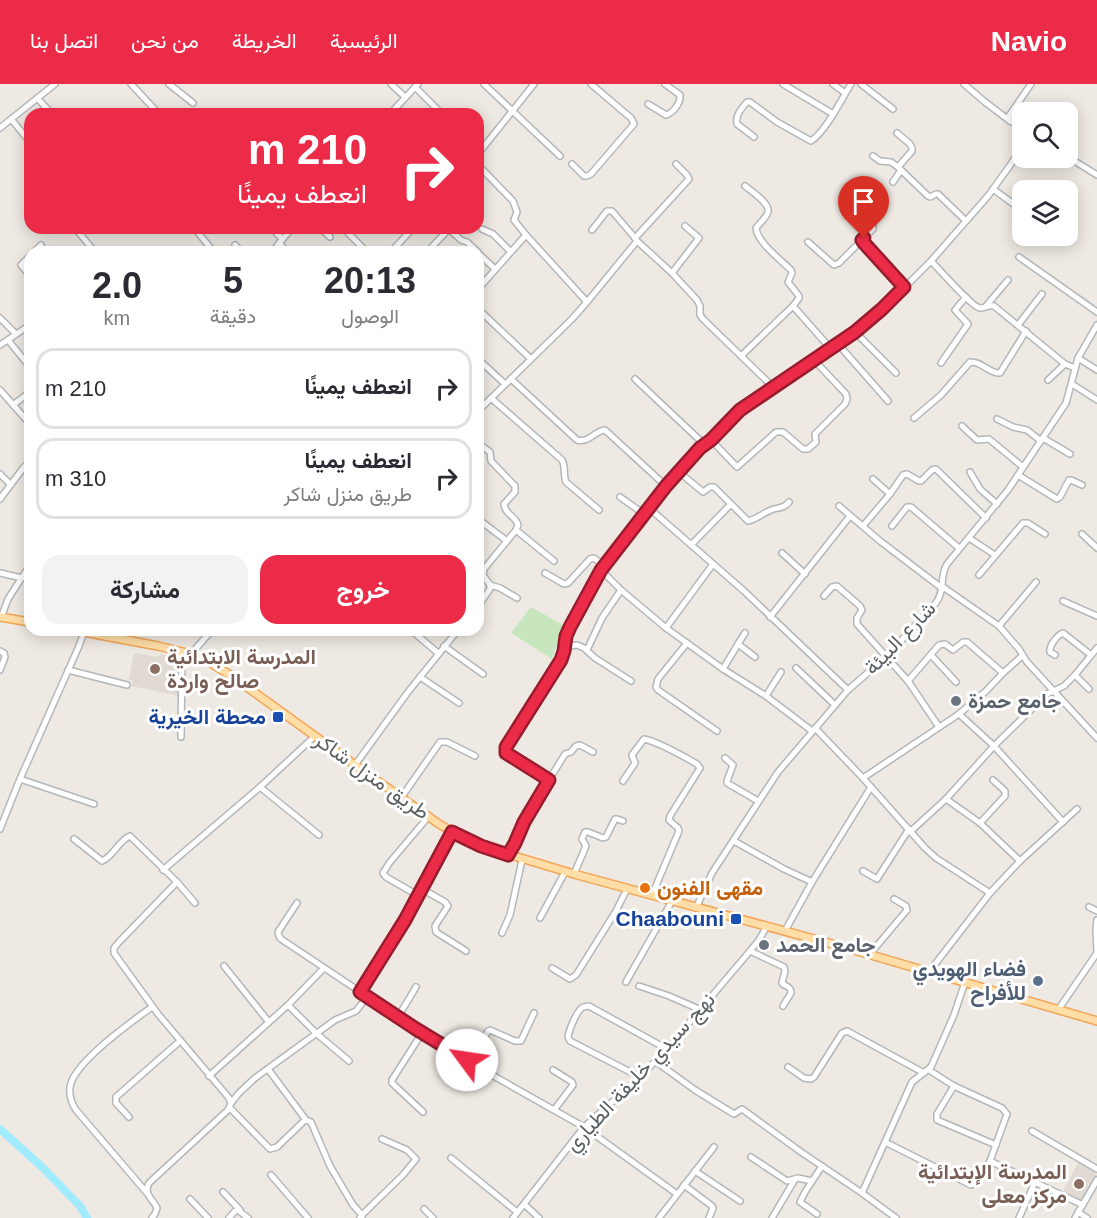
<!DOCTYPE html>
<html lang="ar">
<meta charset="utf-8">
<style>
body{margin:0;font-family:Arial,Vazirmatn,sans-serif;background:#f2f2f3;color:#2b2b33;direction:rtl;height:100vh;display:flex;flex-direction:column;font-size:22px;white-space:nowrap}
*{box-sizing:border-box;margin:0}
p{font-size:20px;color:#7c7c81}
.icon{flex:none;width:33px;height:33px;fill:none;stroke:currentColor;stroke-width:2;stroke-linecap:round;stroke-linejoin:round}
.map{position:relative;flex:1;overflow:hidden;direction:ltr}
.side{position:absolute;left:24px;top:162px;width:460px;height:390px;display:flex;flex-direction:column;background:#fff;border-radius:18px;box-shadow:0 3px 15px #0003;direction:rtl}
.side>*{flex:none}
.top-card{position:absolute;left:24px;top:24px;width:460px;height:126px;border-radius:18px;box-shadow:0 3px 15px #0003;direction:rtl;background:#eb2b47;color:#fff;overflow:hidden}
.fabs{position:absolute;left:1012px;top:18px;display:grid;gap:12px}
.fabs a{display:grid;place-items:center;width:66px;height:66px;border-radius:12px;background:#fff;box-shadow:0 3px 15px #0003;font-size:30px}
.pin{position:absolute;display:grid;place-items:center;width:51px;height:51px;color:#fff;margin:-62px -26px;border-radius:50% 50% 50% 0;rotate:-45deg;box-shadow:0 0 6px #0007}
.pin .icon{rotate:45deg}
.me{position:absolute;width:66px;margin:-33px;rotate:301deg;stroke-linejoin:round;filter:drop-shadow(0 0 4px #0008)}
.turn{display:flex;align-items:center;gap:21px;height:126px;padding:0 18px;font-size:27px}
.turn .icon{width:78px;height:78px;stroke-width:2.5}
.turn b{display:block;font-size:42px;line-height:51px}
.eta{display:flex;justify-content:space-evenly;align-items:center;height:102px;text-align:center}
.eta b{font-size:36px;font-weight:700;line-height:42px}
.button{display:flex;gap:12px;margin-top:auto;padding:12px 18px}
.button a{flex:1;height:69px;border-radius:18px;background:#eb2b47;color:#fff;font-size:24px;font-weight:700;line-height:69px;text-align:center}
.button a+a{background:#f2f2f3;color:#2b2b33}
ul{padding:0;list-style:none}
li{display:flex;align-items:center;gap:18px;height:81px;margin:0 12px 9px;padding:0 6px;border:3px solid #e1e1e2;border-radius:18px}
li div{flex:1}
li b{display:block;font-size:22px}
li em{font-style:normal}
header{display:flex;align-items:center;gap:36px;box-sizing:border-box;height:84px;padding:0 30px;background:#eb2b47;color:#fff}
header strong{font-size:28px}
nav{display:flex;gap:33px;margin-inline-start:auto;font-size:21px}
.map>svg:first-child{display:block}
</style>
<header>
<strong>Navio</strong>
<nav><a>الرئيسية</a><a>الخريطة</a><a>من نحن</a><a>اتصل بنا</a></nav>
</header>
<div class="map">
<svg width="1097" height="1134" viewBox="0 0 1097 1134">
<rect width="100%" height="100%" fill="#eee9e2"/>
<g fill="#e0dad3">
<path d="M 134,569 L 157,573 L 161,570 L 179,574 L 179,612 L 132,602 L 133,596 L 129,596 Z"/>
<path d="M 1079,1077 L 1097,1087 L 1095,1090 L 1097,1091 L 1082,1116 L 1080,1117 L 1062,1109 Z"/>
</g>
<path fill="#c7e6be" d="M 531,523 L 563,541 L 552,575 L 511,549 Z"/>
<g fill="none" stroke-linecap="round" stroke-linejoin="round">
<path stroke="#a1ebff" stroke-width="8" d="M 0,1045 L 42,1083 L 80,1122 L 87,1134"/>
<defs>
<g id="minor">
<path d="M 131,0 L 159,30"/>
<path d="M 169,0 L 193,19"/>
<path d="M 391,0 L 405,13"/>
<path d="M 484,0 L 560,72"/>
<path d="M 783,0 L 833,30"/>
<path d="M 833,0 L 845,9"/>
<path d="M 861,0 L 893,25"/>
<path d="M 964,0 L 985,18 L 1010,37"/>
<path d="M 415,3 L 442,30"/>
<path d="M 37,14 L 52,30"/>
<path d="M 648,20 L 666,31 C 673,29 681,19 680,11 L 665,0"/>
<path d="M 390,30 L 418,0"/>
<path d="M 11,35 L 30,58"/>
<path d="M 0,44 L 55,0"/>
<path d="M 1023,44 L 1010,37 L 1009,32 L 1031,0"/>
<path d="M 897,49 L 910,60 L 912,64 L 912,67 L 898,83 L 901,86"/>
<path d="M 754,53 L 737,40 C 735,31 742,24 747,18 L 750,18 L 777,38 L 811,57 C 826,47 841,16 851,0"/>
<path d="M 478,70 L 534,0"/>
<path d="M 873,72 L 880,77 L 891,78 L 898,83"/>
<path d="M 1068,73 L 1097,91"/>
<path d="M 572,80 L 584,92 L 587,92 L 591,90 L 634,40 L 631,34 L 591,0"/>
<path d="M 478,81 L 513,117 L 517,128 L 514,136 L 526,151 L 587,218 L 637,157 L 672,189 L 697,216 L 700,222 L 700,231 L 703,235 L 773,303"/>
<path d="M 893,98 L 901,86 L 928,112 L 930,113 L 936,110 L 938,110 L 966,137"/>
<path d="M 745,102 C 751,107 770,119 768,128 C 767,133 759,140 756,144 C 757,158 781,176 791,186 L 792,189 L 788,198 L 799,212 L 799,214 L 793,222 L 831,265"/>
<path d="M 993,105 L 1023,127"/>
<path d="M 857,123 L 873,141 L 873,145 L 862,156 L 904,203"/>
<path d="M 75,144 L 95,168"/>
<path d="M 194,144 L 214,168"/>
<path d="M 272,144 L 282,155"/>
<path d="M 320,144 L 330,153"/>
<path d="M 343,144 L 367,168"/>
<path d="M 482,145 L 493,150 L 510,167"/>
<path d="M 592,146 L 607,127 L 612,127 L 635,154"/>
<path d="M 637,157 L 635,154 L 637,152 L 689,95 L 687,91 L 676,80"/>
<path d="M 808,158 L 834,181 L 839,179 L 862,156"/>
<path d="M 279,159 L 287,168"/>
<path d="M 235,161 L 242,168"/>
<path d="M 34,168 L 41,161"/>
<path d="M 272,168 L 292,144"/>
<path d="M 391,168 L 413,144"/>
<path d="M 427,168 L 449,145 L 461,156 L 467,158 L 478,168"/>
<path d="M 478,169 L 495,185"/>
<path d="M 30,172 L 21,181 L 30,192"/>
<path d="M 1019,173 L 1097,228"/>
<path d="M 931,177 C 939,185 972,223 980,224 C 985,224 989,221 994,222 L 1065,280 L 1075,284"/>
<path d="M 672,189 L 699,154 L 685,142"/>
<path d="M 478,205 L 526,151"/>
<path d="M 986,222 L 1008,196"/>
<path d="M 478,225 L 531,275"/>
<path d="M 0,234 L 16,250"/>
<path d="M 1018,241 L 1042,210"/>
<path d="M 855,248 L 896,289"/>
<path d="M 8,256 L 30,283"/>
<path d="M 838,260 L 888,317"/>
<path d="M 0,261 L 30,241"/>
<path d="M 741,272 L 793,222"/>
<path d="M 1078,274 L 1097,286"/>
<path d="M 478,275 L 505,300"/>
<path d="M 941,279 L 968,240 L 955,226 L 966,213"/>
<path d="M 511,295 L 577,356 C 590,359 594,347 605,346 L 666,402"/>
<path d="M 635,295 L 705,361"/>
<path d="M 1048,296 L 1065,280"/>
<path d="M 1072,300 L 1097,316"/>
<path d="M 0,306 L 30,340"/>
<path d="M 491,314 L 562,376 C 566,383 563,391 566,398 L 599,426"/>
<path d="M 13,321 L 30,308"/>
<path d="M 478,327 L 572,235 L 587,218"/>
<path d="M 914,334 L 941,311 L 970,278 C 982,277 989,290 1000,289 L 1026,247"/>
<path d="M 997,335 L 1013,343 L 1027,346 L 1041,357"/>
<path d="M 962,342 L 977,356 L 989,355 L 1023,383"/>
<path d="M 1043,354 L 1070,370"/>
<path d="M 711,356 L 737,383 L 776,348 L 783,348 L 803,365 L 808,365 L 816,358 L 815,350 L 845,320 L 847,315 L 846,310 L 814,276"/>
<path d="M 478,359 L 490,368 L 491,377 L 515,402 L 515,408 L 504,420 C 505,431 516,432 518,441 L 516,446 L 484,485 L 483,491 L 490,501 L 490,505 L 478,522"/>
<path d="M 679,388 L 703,408 L 710,403 L 714,403 L 731,420"/>
<path d="M 970,388 L 980,405 L 997,420"/>
<path d="M 0,390 L 10,400"/>
<path d="M 1018,391 L 1057,415 L 1060,413 L 1069,396 L 1071,396 L 1082,401"/>
<path d="M 873,395 L 890,410"/>
<path d="M 620,413 L 644,430"/>
<path d="M 0,415 L 24,383 L 30,378"/>
<path d="M 839,422 L 880,457 L 943,505"/>
<path d="M 649,424 L 744,507 L 848,606"/>
<path d="M 478,435 L 507,457"/>
<path d="M 863,442 L 890,410 L 903,391 L 907,390 L 919,397 L 921,397 L 932,386 L 936,385 L 986,434"/>
<path d="M 892,442 L 907,423 L 911,423 L 959,464"/>
<path d="M 516,446 L 554,477"/>
<path d="M 1082,450 L 1097,464"/>
<path d="M 969,454 L 995,471"/>
<path d="M 691,461 L 731,420 L 748,437 C 757,435 763,429 771,426 C 779,423 783,425 789,418"/>
<path d="M 782,469 L 805,490"/>
<path d="M 601,486 L 621,506 L 666,544 L 723,585 L 766,612 L 812,647"/>
<path d="M 0,489 L 22,494"/>
<path d="M 545,489 L 564,500 L 568,499 L 590,475 L 594,474 L 604,482"/>
<path d="M 979,491 L 1023,439 L 1028,439 L 1045,450"/>
<path d="M 490,501 L 500,504 L 517,514"/>
<path d="M 943,503 L 999,542 L 1019,565 L 1027,578 L 1097,654"/>
<path d="M 824,512 L 832,503 L 837,502 L 860,522 L 862,526 L 857,534 L 857,540 L 908,597 L 939,643"/>
<path d="M 1063,517 L 1097,532"/>
<path d="M 770,533 L 850,432"/>
<path d="M 1,534 L 8,515 L 30,481"/>
<path d="M 999,542 L 1036,498"/>
<path d="M 666,544 L 713,480"/>
<path d="M 411,546 L 438,569"/>
<path d="M 121,555 L 124,546"/>
<path d="M 687,559 L 658,595 L 656,603 L 658,606 L 717,647"/>
<path d="M 738,560 L 745,549"/>
<path d="M 444,562 L 483,590"/>
<path d="M 565,563 L 577,561 L 584,564 L 595,574 L 631,597"/>
<path d="M 587,566 L 602,534 L 621,506"/>
<path d="M 0,567 L 4,569 L 5,573 L 0,586"/>
<path d="M 191,570 L 212,546"/>
<path d="M 931,571 L 956,598"/>
<path d="M 1055,571 L 1050,568 C 1049,562 1057,551 1063,549 L 1091,571"/>
<path d="M 796,584 L 835,621"/>
<path d="M 723,585 L 738,560 L 755,573"/>
<path d="M 68,586 L 127,601"/>
<path d="M 1075,591 L 1089,605"/>
<path d="M 420,593 L 459,619"/>
<path d="M 908,597 L 939,561 L 945,560 L 953,566 L 963,558 L 967,558 L 1003,589"/>
<path d="M 766,612 L 781,588"/>
<path d="M 815,644 L 863,694 L 925,764 L 936,774 L 990,809"/>
<path d="M 181,653 L 182,568"/>
<path d="M 725,674 L 733,681 L 727,697 L 727,699 L 758,717"/>
<path d="M 355,681 L 408,608 L 458,546"/>
<path d="M 863,694 L 959,630 L 986,607 L 1003,589 L 1022,572"/>
<path d="M 20,695 L 94,720"/>
<path d="M 549,696 L 565,670 L 571,668 L 576,662 L 580,661 L 593,668"/>
<path d="M 623,697 L 635,679 L 632,671 L 644,655 C 659,658 683,672 697,680 L 700,684 L 670,732 L 669,736 L 678,744 L 679,747 L 652,811"/>
<path d="M 260,703 L 319,751"/>
<path d="M 401,714 L 440,658 L 447,658 L 475,672"/>
<path d="M 946,715 L 980,739 L 1020,777"/>
<path d="M 1063,738 L 994,662 L 1047,610 L 1064,602 L 1075,591 L 1097,564"/>
<path d="M 980,739 L 1005,712 L 1005,707 L 993,696"/>
<path d="M 0,745 L 20,695 L 79,562 L 84,548"/>
<path d="M 911,747 L 946,715 L 994,662 L 959,630"/>
<path d="M 74,755 L 102,777 C 114,772 118,757 130,752 L 177,798 L 195,819"/>
<path d="M 734,757 L 784,785 L 812,798"/>
<path d="M 508,771 L 515,759 L 524,739 L 549,696 L 506,669 L 506,663 L 561,576 C 566,566 565,554 570,543 L 601,486 L 666,402 L 700,364 L 744,323 L 838,260 L 883,225 L 931,177 L 988,112 L 1011,80 L 1023,61"/>
<path d="M 163,786 L 260,703 L 315,652"/>
<path d="M 863,787 L 877,795 L 909,745"/>
<path d="M 574,790 L 586,762 L 582,755 L 585,748 L 588,748 L 603,754 L 606,753 L 615,735 L 617,735 L 623,737"/>
<path d="M 422,805 L 445,818 L 448,822 L 435,842 L 436,848 L 466,867"/>
<path d="M 419,812 L 386,793 L 383,789 L 390,778 L 429,732"/>
<path d="M 297,819 L 278,848 L 279,852 L 281,855 L 416,945 L 492,991 L 584,1043 L 677,1110"/>
<path d="M 1089,823 L 1097,827"/>
<path d="M 696,824 L 712,789 L 778,688 L 848,606 L 886,573 L 936,519 C 946,504 939,493 947,480 L 1008,406 L 1066,319 L 1078,274 L 1097,241"/>
<path d="M 540,834 L 565,788"/>
<path d="M 1097,836 L 1096,846 L 1097,869"/>
<path d="M 785,847 L 812,798 L 871,703"/>
<path d="M 502,849 L 510,831 L 522,776"/>
<path d="M 750,867 L 784,883 L 785,887 L 782,899 C 785,903 791,901 791,909 L 783,922"/>
<path d="M 870,870 L 907,826 L 906,822 L 894,815"/>
<path d="M 224,882 L 268,937"/>
<path d="M 552,884 L 570,895 L 576,891 L 616,827 L 627,805"/>
<path d="M 929,888 L 990,809 L 1020,777 L 1077,725"/>
<path d="M 626,898 L 672,817"/>
<path d="M 639,902 L 669,912 L 701,926"/>
<path d="M 360,908 L 405,836 L 452,748"/>
<path d="M 288,921 L 317,950 L 349,977"/>
<path d="M 1058,926 L 1097,869"/>
<path d="M 398,933 L 416,903"/>
<path d="M 422,949 L 392,996 L 392,999 L 423,1028"/>
<path d="M 655,977 L 695,1006 L 734,1030 L 742,1025 L 801,1068 L 862,1109"/>
<path d="M 470,978 L 488,947 L 490,946 L 515,957 L 521,957 L 534,929"/>
<path d="M 788,983 L 804,994 L 811,995 L 814,993 L 842,949 L 847,947 L 924,989"/>
<path d="M 268,985 L 306,1036"/>
<path d="M 553,986 L 572,998 L 573,1001 L 554,1026"/>
<path d="M 209,992 L 288,921 L 324,884"/>
<path d="M 640,993 L 570,957 L 568,953 C 569,946 577,926 583,923 C 585,922 587,923 589,922 L 667,965"/>
<path d="M 954,1002 L 937,1030 L 937,1036 L 996,1061"/>
<path d="M 231,1019 L 239,1009 L 255,994 L 335,936 L 356,927 L 367,913"/>
<path d="M 230,1024 L 270,1065 L 277,1063 L 303,1038 L 306,1036 L 311,1038 L 330,1082 L 353,1121 L 362,1131 L 360,1134"/>
<path d="M 129,1033 L 116,1019 L 116,1013 L 180,957"/>
<path d="M 1032,1047 L 1097,1085"/>
<path d="M 885,1058 L 971,1101 L 976,1099 L 990,1077 L 1007,1030 L 1002,1024 L 954,1002 L 929,986"/>
<path d="M 751,1073 L 787,1097 L 798,1094 L 812,1097"/>
<path d="M 451,1074 L 517,1128"/>
<path d="M 990,1077 L 1083,1121"/>
<path d="M 695,1087 L 740,1117"/>
<path d="M 271,1091 L 308,1134"/>
<path d="M 684,1101 L 712,1122 L 713,1124 L 709,1134"/>
<path d="M 223,1108 L 240,1126"/>
<path d="M 147,1109 L 76,1026 C 70,1017 68,1009 71,999 C 79,975 131,938 152,923"/>
<path d="M 190,1115 L 208,1134"/>
<path d="M 524,1120 L 539,1134"/>
<path d="M 424,1125 L 433,1134"/>
<path d="M 1078,1128 L 1087,1134"/>
<path d="M 817,1130 L 800,1118 L 805,1108 L 822,1082"/>
<path d="M 362,1133 L 362,1131 L 365,1128 L 403,1091 L 416,1075 L 407,1066 L 382,1055"/>
<path d="M 152,1134 L 155,1130 L 157,1124 C 153,1115 143,1110 149,1099 L 228,1026 L 231,1019 L 229,1014 L 158,930 L 114,869 L 114,864 L 119,858 L 177,798"/>
<path d="M 229,1134 L 235,1127 L 238,1126 L 248,1134"/>
<path d="M 513,1134 L 584,1043 L 640,993 L 667,965 L 750,867 L 759,856 L 767,842"/>
<path d="M 659,1134 L 714,1063"/>
<path d="M 772,1134 L 794,1097"/>
<path d="M 896,1134 L 862,1109 L 912,998 L 931,983 L 954,931 L 965,898"/>
<path d="M 1019,1134 L 1035,1098"/>
<path d="M 1075,1134 L 1097,1096"/>
</g>
<g id="major">
<path d="M 0,533 L 30,538"/>
<path d="M 73,546 L 158,562 L 191,570 L 211,579 L 233,593 L 355,681 L 439,740 L 467,756 L 481,762 L 574,790 L 847,864 L 1097,937"/>
</g>
</defs>
<use href="#minor" stroke="#b3b7ba" stroke-width="8"/>
<use href="#major" stroke="#f3a456" stroke-width="10"/>
<use href="#minor" stroke="#fff" stroke-width="5"/>
<use href="#major" stroke="#ffdda6" stroke-width="7"/>
</g>
<g fill="none" stroke-linecap="round" stroke-linejoin="round">
<defs>
<path id="route" d="M 467,976 L 416,945 L 360,908 L 405,836 L 452,748 L 481,762 L 508,771 L 515,759 L 524,738 L 549,696 L 506,669 L 506,663 L 561,576 L 564,567 L 566,552 L 570,543 L 601,486 L 666,402 L 700,364 L 711,356 L 740,326 L 855,248 L 882,225 L 904,203 L 864,159 L 862,156 L 864,154"/>
</defs>
<use href="#route" stroke="#991c2e" stroke-width="15"/>
<use href="#route" stroke="#eb2b47" stroke-width="10"/>
</g>
<g fill="#8d6e63" stroke="#fff" stroke-width="2">
<circle cx="155" cy="585" r="6"/>
<circle cx="1079" cy="1100" r="6"/>
</g>
<g fill="#6b7280" stroke="#fff" stroke-width="2">
<circle cx="956" cy="617" r="6"/>
<circle cx="764" cy="861" r="6"/>
</g>
<g fill="#1a4fb4" stroke="#fff" stroke-width="2">
<rect x="272" y="627" width="12" height="12" rx="3"/>
<rect x="730" y="829" width="12" height="12" rx="3"/>
</g>
<circle fill="#e8710a" stroke="#fff" stroke-width="2" cx="645" cy="804" r="6"/>
<circle fill="#5c6f8a" stroke="#fff" stroke-width="2" cx="1038" cy="897" r="6"/>
<g text-anchor="middle" stroke-width="6" stroke-linejoin="round" paint-order="stroke">
<g font-size="21" fill="#5b6063" stroke="#fff">
<text transform="translate(900 554) rotate(-46)" y="7">شارع البيئة</text>
<text transform="translate(372 692) rotate(35)" y="7">طريق منزل شاكر</text>
<text transform="translate(640 988) rotate(-47)" y="7">نهج سيدي خليفة الطياري</text>
</g>
<g font-size="21" font-weight="bold" fill="#785e54" stroke="#fff" text-anchor="start">
<text x="167" y="580">المدرسة الابتدائية<tspan x="167" dy="24">صالح واردة</tspan></text>
<text x="1067" y="1095" text-anchor="end">المدرسة الإبتدائية<tspan x="1067" dy="24">مركز معلى</tspan></text>
</g>
<g font-size="21" font-weight="bold" fill="#5b616d" stroke="#fff" text-anchor="start">
<text x="968" y="624">جامع حمزة</text>
<text x="776" y="868">جامع الحمد</text>
</g>
<g font-size="21" font-weight="bold" fill="#164399" stroke="#fff" text-anchor="end">
<text x="266" y="640">محطة الخيرية</text>
<text x="724" y="842">Chaabouni</text>
</g>
<g font-size="21" font-weight="bold" fill="#c56008" stroke="#fff" text-anchor="start">
<text x="657" y="811">مقهى الفنون</text>
</g>
<g font-size="21" font-weight="bold" fill="#4e5e75" stroke="#fff" text-anchor="end">
<text x="1026" y="892">فضاء الهويدي<tspan x="1026" dy="24">للأفراح</tspan></text>
</g>
</g>
</svg>
<div class="fabs">
<a><svg class="icon" aria-label="search" viewBox="0 0 24 24"><circle cx="10" cy="10" r="6"/><path d="M15 15l6 6"/></svg></a>
<a><svg class="icon" aria-label="layers" viewBox="0 0 24 24"><path d="M12 4l9 5-9 5-9-5zM3 14l9 5 9-5"/></svg></a>
</div>
<div class="pin" style="left:864px;top:154px;background:#d93025"><svg class="icon" aria-label="arrive" viewBox="0 0 24 24"><path d="M6 21V4h12l-3 4 3 4H6"/></svg></div>
<svg class="me" style="left:467px;top:976px" viewBox="-20 -20 40 40"><circle r="19" fill="#fff"/><path d="M0-13L10 11 0 6-10 11z" fill="#eb2b47"/></svg>
<div class="top-card">
<div class="turn"><svg class="icon" aria-label="right" viewBox="0 0 24 24"><path d="M7 20v-9h11M14 6l5 5-5 5"/></svg><div><b>210 m</b>انعطف يمينًا</div></div>
</div>
<section class="side">
<div class="eta">
<div><b>20:13</b><p>الوصول</p></div>
<div><b>5</b><p>دقيقة</p></div>
<div><b>2.0</b><p>km</p></div>
</div>
<ul>
<li><svg class="icon" aria-label="right" viewBox="0 0 24 24"><path d="M7 20v-9h11M14 6l5 5-5 5"/></svg><div><b>انعطف يمينًا</b></div><em>210 m</em></li>
<li><svg class="icon" aria-label="right" viewBox="0 0 24 24"><path d="M7 20v-9h11M14 6l5 5-5 5"/></svg><div><b>انعطف يمينًا</b><p>طريق منزل شاكر</p></div><em>310 m</em></li>
</ul>
<div class="button"><a>خروج</a><a>مشاركة</a></div>
</section>
</div>
